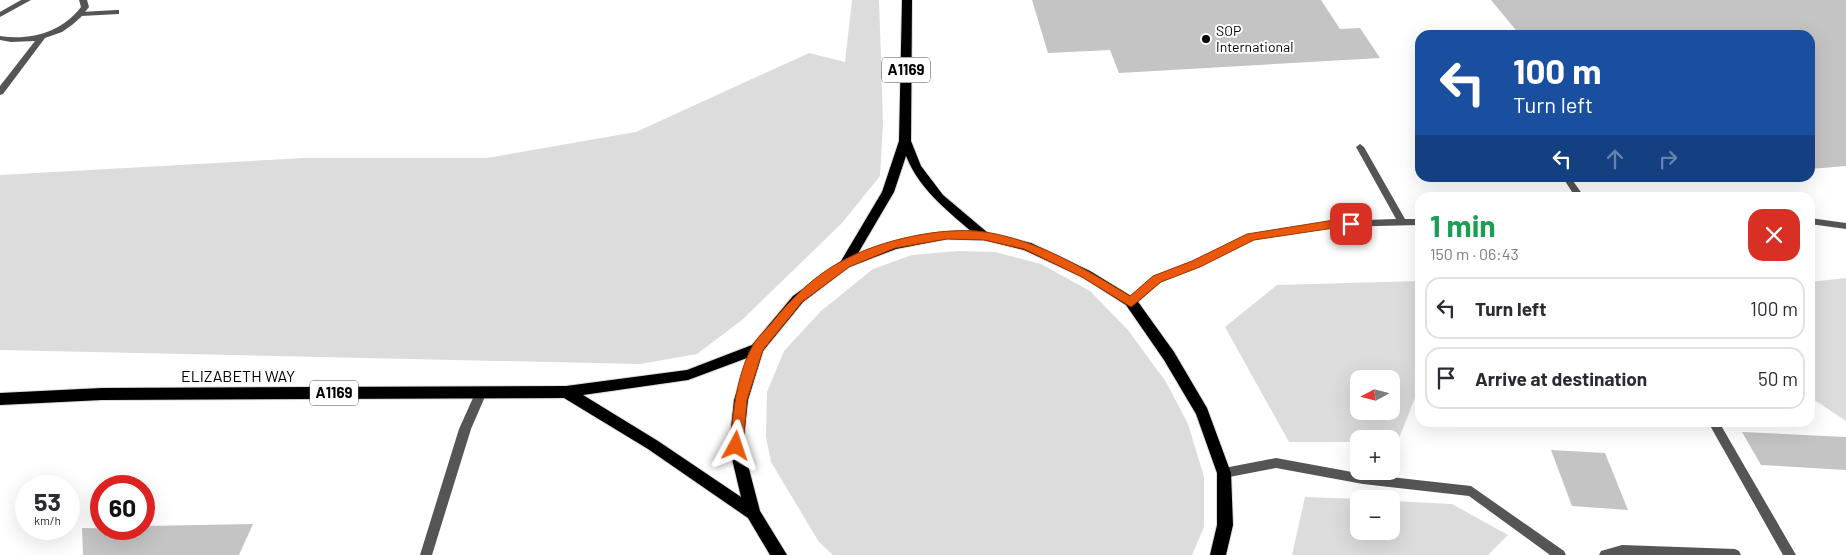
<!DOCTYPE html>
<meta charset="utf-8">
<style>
body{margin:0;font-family:Barlow,sans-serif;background:#f2f2f3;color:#2b2b33;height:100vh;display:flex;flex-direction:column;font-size:19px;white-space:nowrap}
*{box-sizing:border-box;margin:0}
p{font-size:16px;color:#7c7c81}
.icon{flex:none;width:28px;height:28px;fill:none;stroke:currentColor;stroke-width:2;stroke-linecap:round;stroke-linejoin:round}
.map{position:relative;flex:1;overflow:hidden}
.details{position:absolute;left:1415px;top:192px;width:400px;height:235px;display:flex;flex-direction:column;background:#fff;border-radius:15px;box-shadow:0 5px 20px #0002}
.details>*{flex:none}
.hud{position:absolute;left:1415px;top:30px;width:400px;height:152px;border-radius:15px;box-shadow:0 5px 20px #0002;background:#1a4fa0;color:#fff;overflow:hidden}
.needle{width:32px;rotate:263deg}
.buttons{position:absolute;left:1350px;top:370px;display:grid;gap:10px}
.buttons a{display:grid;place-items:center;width:50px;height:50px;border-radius:10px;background:#fff;box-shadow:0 5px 20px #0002;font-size:25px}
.speed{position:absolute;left:15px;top:475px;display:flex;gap:10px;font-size:25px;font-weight:700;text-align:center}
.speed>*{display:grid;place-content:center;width:65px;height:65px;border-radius:50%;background:#fff;box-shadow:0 5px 20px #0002;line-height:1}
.speed small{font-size:12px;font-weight:400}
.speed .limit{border:8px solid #d22;background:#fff;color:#111}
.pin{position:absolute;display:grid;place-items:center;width:42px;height:42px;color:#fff;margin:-21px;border-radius:10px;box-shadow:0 2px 8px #0006}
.me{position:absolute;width:55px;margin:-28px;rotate:5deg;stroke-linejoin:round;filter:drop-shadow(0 0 4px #0008)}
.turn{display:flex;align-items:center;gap:18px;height:105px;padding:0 15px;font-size:22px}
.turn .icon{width:65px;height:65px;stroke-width:2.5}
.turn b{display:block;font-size:35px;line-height:42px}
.lanes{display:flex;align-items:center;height:48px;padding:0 15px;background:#0003;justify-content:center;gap:25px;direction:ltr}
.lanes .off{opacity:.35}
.round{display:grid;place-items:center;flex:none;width:52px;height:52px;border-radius:15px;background:#f2f2f3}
.headline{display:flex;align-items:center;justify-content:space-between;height:85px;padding:0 15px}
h1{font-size:30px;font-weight:700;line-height:38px;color:#1e9e55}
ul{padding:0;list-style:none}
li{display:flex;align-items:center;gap:15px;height:62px;margin:0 10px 8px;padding:0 5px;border:2px solid #e1e1e2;border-radius:15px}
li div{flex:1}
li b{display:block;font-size:19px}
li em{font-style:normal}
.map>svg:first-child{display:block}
</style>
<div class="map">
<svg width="1846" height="555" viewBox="0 0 1846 555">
<rect width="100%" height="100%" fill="#fff"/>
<g fill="#dcdcdc" fill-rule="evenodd">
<path d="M 852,0 L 879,0 L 883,122 L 880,176 L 842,223 L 742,320 L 697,354 L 640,364 L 0,350 L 0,175 L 304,158 L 487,158 L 636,132 L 809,53 L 845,62 Z"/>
<path d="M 958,251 L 995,252 L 1041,264 L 1090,291 L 1128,330 L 1166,382 L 1188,424 L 1204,477 L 1204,527 L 1192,555 L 833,555 L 819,542 L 771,462 L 766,437 L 767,392 L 784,351 L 821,311 L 873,269 L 912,255 Z"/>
<path d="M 1846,278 L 1846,421 L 1810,397 L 1810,282 Z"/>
<path d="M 1420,281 L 1420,385 L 1398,441 L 1391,441 L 1391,439 L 1359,439 L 1359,442 L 1289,442 L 1225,327 L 1277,285 ZM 1359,379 L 1391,379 L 1391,411 L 1359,411 Z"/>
<path d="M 1305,497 L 1359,499 L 1359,531 L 1391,531 L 1391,501 L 1452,504 L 1508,535 L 1488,555 L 1292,555 Z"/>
</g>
<g fill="#c4c4c4">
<path d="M 1032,0 L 1321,0 L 1340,29 L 1360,28 L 1380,58 L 1119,73 L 1110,50 L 1048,53 Z"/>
<path d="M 1491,0 L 1846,0 L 1846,166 L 1810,169 L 1810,35 L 1520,35 Z"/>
<path d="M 1742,432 L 1846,437 L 1846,470 L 1761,465 Z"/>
<path d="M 1551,450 L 1605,453 L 1628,510 L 1572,506 Z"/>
<path d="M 253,524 L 239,555 L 83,555 L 82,528 L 144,529 L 144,526 Z"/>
</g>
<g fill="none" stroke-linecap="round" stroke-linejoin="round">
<defs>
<path id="primary" d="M 902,0 L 912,0 L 911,141 L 921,166 L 943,195 L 988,233 L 1031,243 L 1090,271 L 1136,299 L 1174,352 L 1207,408 L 1231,473 L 1233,525 L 1226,555 L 1210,555 L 1217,525 L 1217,473 L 1196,414 L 1164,360 L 1126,305 L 1082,277 L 1024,250 L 984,240 L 947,239 L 896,249 L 849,267 L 803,302 L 763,351 L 748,400 L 743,446 L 760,511 L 787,555 L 770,555 L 748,518 L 648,449 L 564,398 L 102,400 L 0,405 L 0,393 L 102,388 L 566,386 L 687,370 L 752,345 L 793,296 L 841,261 L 882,192 L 899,141 ZM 906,156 C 919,188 945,209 971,231 C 931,230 894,240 857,255 L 894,192 ZM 747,358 L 734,400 L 729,446 L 741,497 L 658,441 L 583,395 L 688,380 Z"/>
</defs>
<use href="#primary" stroke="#dbdbdb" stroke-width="2"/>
<g fill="#555" fill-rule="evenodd">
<path d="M 116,10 L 119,10 L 119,14 L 81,16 L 77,14 L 81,12 Z"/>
<path d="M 1360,144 L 1364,147 L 1405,219 L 1420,219 L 1420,225 L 1334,227 L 1253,240 L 1199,267 L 1161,282 L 1135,305 L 1127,305 L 1126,302 L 1127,299 L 1153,276 L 1193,261 L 1248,235 L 1334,221 L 1396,219 L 1356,147 Z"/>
<path d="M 1563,178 L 1571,178 L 1585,198 L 1576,198 Z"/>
<path d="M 1810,218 L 1846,223 L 1846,229 L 1810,224 Z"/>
<path d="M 481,387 L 485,389 L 487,392 L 471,429 L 432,555 L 420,555 L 459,429 L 477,389 Z"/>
<path d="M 1708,422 L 1719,422 L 1796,555 L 1783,555 Z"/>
<path d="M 1276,458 L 1363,474 L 1471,486 L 1564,551 L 1566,555 L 1550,555 L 1469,496 L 1363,484 L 1276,468 L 1224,478 L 1220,477 L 1218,473 L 1220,469 L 1224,468 Z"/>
<path d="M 1622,545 L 1735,549 L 1739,551 L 1741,555 L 1599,555 L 1601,551 Z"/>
</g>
<g fill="#555" fill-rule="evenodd">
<path d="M 21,0 L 31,0 L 0,17 L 0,12 Z"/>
<path d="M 79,0 L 87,0 L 89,7 L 81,17 L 72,25 L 62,32 L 45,38 L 3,94 L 0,95 L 0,86 L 35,41 L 11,42 L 0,40 L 0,36 C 30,41 62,32 81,7 Z"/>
</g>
<use href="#primary" fill="#000" fill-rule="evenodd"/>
</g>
<path fill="#ea580c" stroke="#983908" d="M 1334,220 L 1351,220 L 1356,224 L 1351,227 L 1334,228 L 1254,240 L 1200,267 L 1161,282 L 1131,307 L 1082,277 L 1024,249 L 984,240 L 947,239 L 895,248 L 849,267 L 802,302 L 763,350 L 747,400 L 743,446 L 741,450 L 732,450 L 730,446 C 733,413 736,377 752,347 C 757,337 767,329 774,320 C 792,298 815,275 842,261 C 880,240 942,226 985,232 C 1038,240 1085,269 1130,296 L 1153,276 L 1192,261 L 1247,234 Z"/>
<circle fill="#000" stroke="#fff" stroke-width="2" cx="1206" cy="39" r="5"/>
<g text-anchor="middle" stroke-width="4" stroke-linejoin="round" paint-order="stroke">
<g font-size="14" fill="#000" stroke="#fff" text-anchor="start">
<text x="1216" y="36">SOP<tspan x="1216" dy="16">International</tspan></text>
</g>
<g fill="#fff" stroke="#4c4c4c" stroke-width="1">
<rect x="882" y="57.5" width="48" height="25" rx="4"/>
<rect x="310" y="380.5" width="48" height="25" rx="4"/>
</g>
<g font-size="15" font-weight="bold" fill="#000">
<text x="906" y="75">A1169</text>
<text x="334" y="398">A1169</text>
</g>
<g font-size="16" fill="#000" stroke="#fff">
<text x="238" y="382">ELIZABETH WAY</text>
</g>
</g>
</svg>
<div class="buttons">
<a><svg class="needle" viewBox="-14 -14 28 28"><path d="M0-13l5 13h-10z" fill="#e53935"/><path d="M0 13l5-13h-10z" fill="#7c7c81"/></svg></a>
<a>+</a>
<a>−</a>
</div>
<div class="speed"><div>53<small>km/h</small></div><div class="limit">60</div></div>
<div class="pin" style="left:1351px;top:224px;background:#d93025"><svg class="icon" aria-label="arrive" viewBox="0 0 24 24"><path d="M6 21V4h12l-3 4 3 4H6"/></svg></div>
<svg class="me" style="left:736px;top:446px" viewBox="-20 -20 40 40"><path d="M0-17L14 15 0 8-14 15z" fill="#ea580c" stroke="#fff" stroke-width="4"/></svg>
<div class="hud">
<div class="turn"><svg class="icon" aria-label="left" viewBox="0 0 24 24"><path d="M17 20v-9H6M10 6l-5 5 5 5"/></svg><div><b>100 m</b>Turn left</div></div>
<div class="lanes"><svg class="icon" aria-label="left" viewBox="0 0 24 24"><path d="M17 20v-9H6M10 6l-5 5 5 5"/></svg><svg class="icon off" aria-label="ahead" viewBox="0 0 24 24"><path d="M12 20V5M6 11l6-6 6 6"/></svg><svg class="icon off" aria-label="right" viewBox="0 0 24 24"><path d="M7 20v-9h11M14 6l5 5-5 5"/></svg></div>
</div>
<section class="details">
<div class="headline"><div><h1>1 min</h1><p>150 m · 06:43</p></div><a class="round" style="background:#d93025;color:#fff"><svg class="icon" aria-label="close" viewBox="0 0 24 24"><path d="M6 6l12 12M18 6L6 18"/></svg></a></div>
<ul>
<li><svg class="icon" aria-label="left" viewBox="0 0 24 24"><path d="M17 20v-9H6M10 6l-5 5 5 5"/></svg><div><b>Turn left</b></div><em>100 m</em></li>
<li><svg class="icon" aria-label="arrive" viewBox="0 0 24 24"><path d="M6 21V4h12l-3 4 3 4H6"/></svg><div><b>Arrive at destination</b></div><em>50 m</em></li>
</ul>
</section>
</div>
